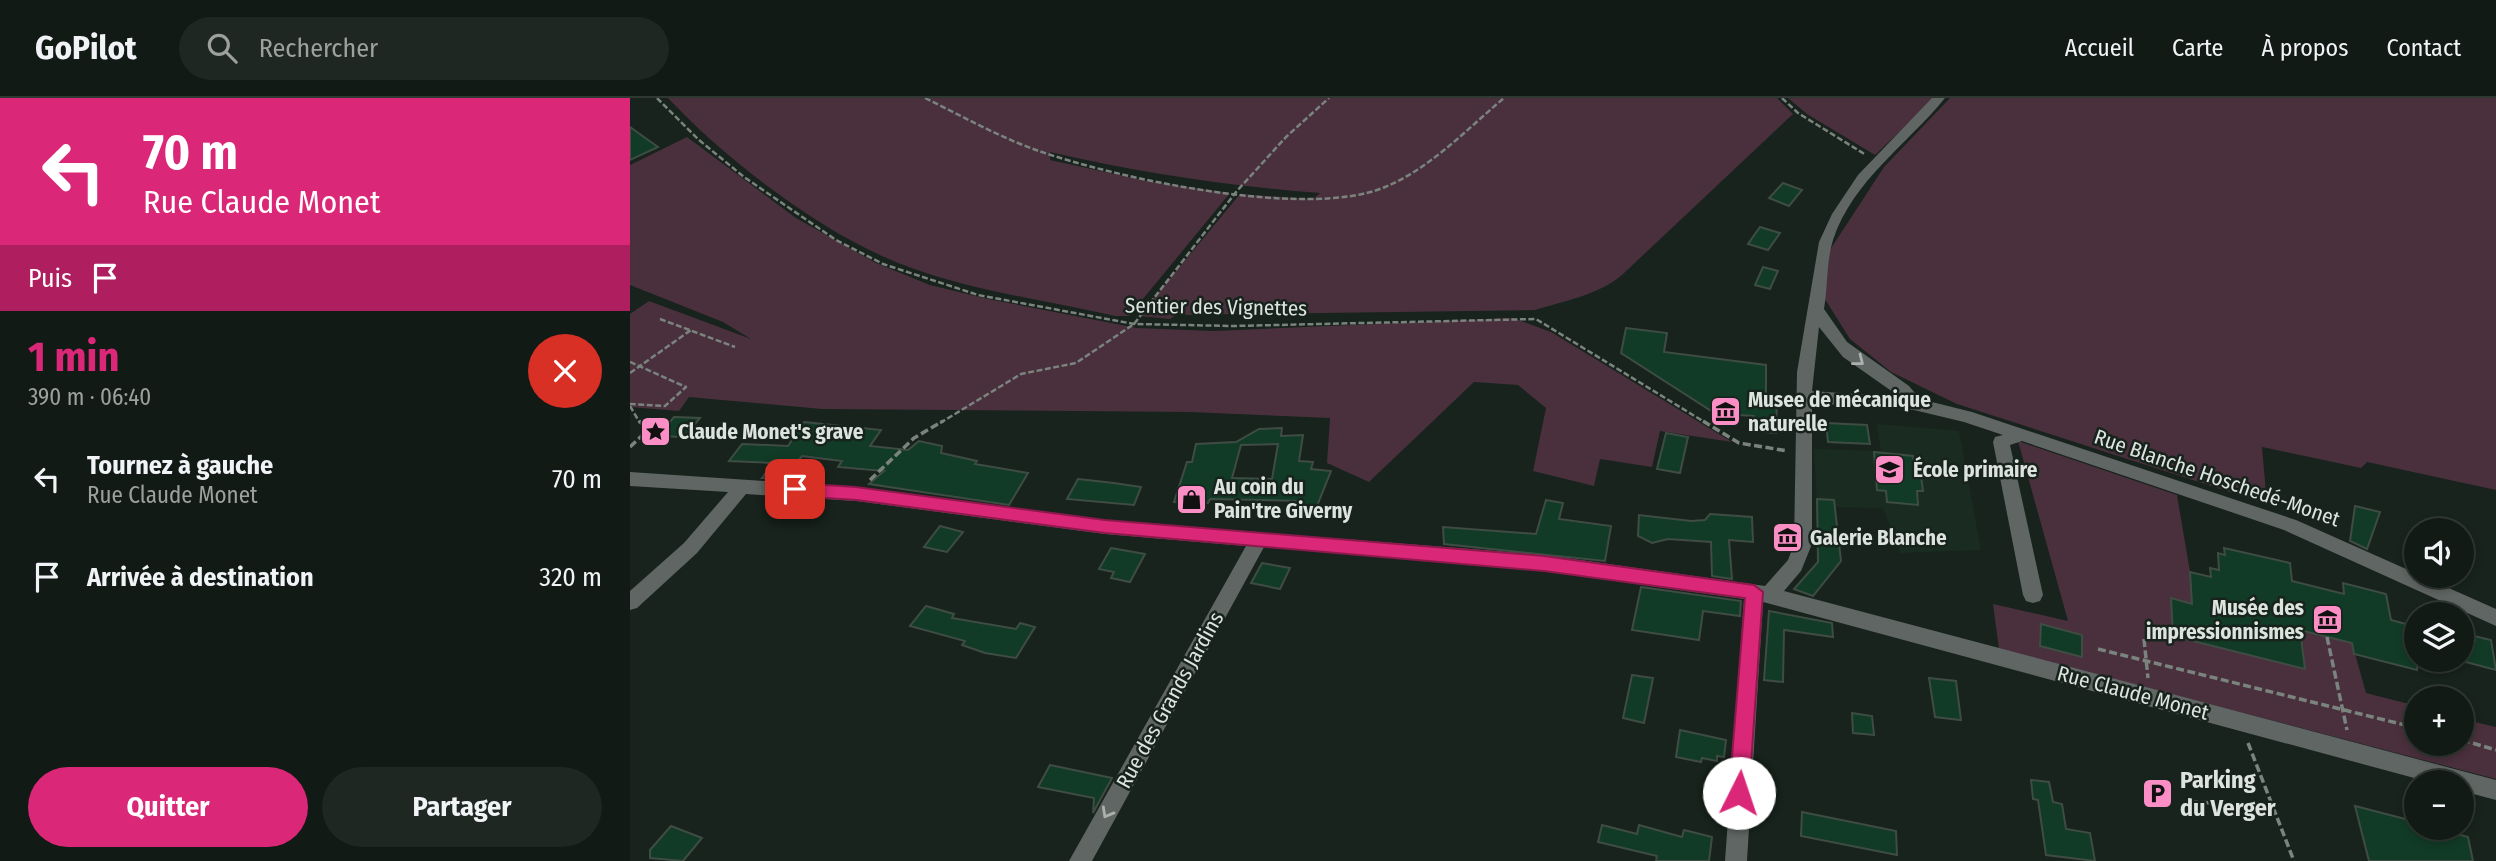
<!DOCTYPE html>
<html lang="fr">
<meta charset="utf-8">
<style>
body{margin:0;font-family:"Fira Sans Condensed",sans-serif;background:#1e2722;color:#f1f3f6;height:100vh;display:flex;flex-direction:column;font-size:26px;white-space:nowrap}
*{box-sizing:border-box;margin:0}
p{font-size:23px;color:#9ca1a0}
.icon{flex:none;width:38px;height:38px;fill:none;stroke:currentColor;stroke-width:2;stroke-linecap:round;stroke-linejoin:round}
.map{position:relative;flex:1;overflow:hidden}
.drawer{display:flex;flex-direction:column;background:#111a15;width:630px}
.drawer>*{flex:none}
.hud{background:#db2777;color:#fff;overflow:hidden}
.controls{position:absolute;left:1774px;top:420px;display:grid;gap:14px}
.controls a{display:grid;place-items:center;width:70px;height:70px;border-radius:50%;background:#111a15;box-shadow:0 4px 10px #0003,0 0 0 2px #303834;font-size:35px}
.pin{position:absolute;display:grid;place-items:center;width:60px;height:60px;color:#fff;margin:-30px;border-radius:14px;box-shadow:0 4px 10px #0006}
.me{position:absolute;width:77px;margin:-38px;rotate:4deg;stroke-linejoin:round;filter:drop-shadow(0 0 5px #0008)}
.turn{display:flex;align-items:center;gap:24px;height:147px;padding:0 28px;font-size:32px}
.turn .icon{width:91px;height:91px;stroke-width:2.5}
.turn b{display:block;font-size:49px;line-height:60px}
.then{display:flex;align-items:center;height:66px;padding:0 28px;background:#0003;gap:14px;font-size:26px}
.round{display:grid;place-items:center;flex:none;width:74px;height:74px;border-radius:37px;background:#1e2722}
.head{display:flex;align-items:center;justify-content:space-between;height:119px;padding:0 28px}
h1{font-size:42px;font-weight:700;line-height:52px;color:#db2777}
.button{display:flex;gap:14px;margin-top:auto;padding:14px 28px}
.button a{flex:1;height:80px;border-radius:42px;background:#db2777;color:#fff;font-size:28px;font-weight:700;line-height:80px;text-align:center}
.button a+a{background:#1e2722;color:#f1f3f6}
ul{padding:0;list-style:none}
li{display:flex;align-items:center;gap:21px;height:98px;padding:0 28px}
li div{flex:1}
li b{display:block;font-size:26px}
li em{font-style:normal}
header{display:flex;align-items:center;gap:42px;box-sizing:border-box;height:98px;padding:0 35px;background:#111a15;border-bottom:2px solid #303834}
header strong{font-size:33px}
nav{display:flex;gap:38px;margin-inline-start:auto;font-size:24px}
.search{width:490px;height:63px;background:#1e2722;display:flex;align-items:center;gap:18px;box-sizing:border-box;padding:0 24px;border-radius:38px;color:#9ca1a0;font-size:26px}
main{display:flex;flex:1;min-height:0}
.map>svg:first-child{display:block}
</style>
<header>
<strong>GoPilot</strong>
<div class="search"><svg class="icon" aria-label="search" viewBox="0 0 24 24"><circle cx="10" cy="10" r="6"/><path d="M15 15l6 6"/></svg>Rechercher</div>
<nav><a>Accueil</a><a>Carte</a><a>À propos</a><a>Contact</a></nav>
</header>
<main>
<section class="drawer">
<div class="hud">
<div class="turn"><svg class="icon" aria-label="left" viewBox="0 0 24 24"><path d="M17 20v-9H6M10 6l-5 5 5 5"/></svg><div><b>70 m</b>Rue Claude Monet</div></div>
<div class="then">Puis<svg class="icon" aria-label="arrive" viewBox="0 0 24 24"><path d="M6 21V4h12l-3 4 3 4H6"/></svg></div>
</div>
<div class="head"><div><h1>1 min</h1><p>390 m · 06:40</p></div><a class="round" style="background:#d93025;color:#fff"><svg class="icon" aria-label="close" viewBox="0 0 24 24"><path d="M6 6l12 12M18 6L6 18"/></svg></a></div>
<ul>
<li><svg class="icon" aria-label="left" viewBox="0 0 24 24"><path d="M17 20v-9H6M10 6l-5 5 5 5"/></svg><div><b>Tournez à gauche</b><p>Rue Claude Monet</p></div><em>70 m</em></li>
<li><svg class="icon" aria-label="arrive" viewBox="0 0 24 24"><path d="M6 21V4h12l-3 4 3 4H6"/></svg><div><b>Arrivée à destination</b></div><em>320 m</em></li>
</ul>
<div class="button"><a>Quitter</a><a>Partager</a></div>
</section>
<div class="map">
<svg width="1866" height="763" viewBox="0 0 1866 763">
<rect width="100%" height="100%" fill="#17231c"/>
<path fill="#1a2c21" d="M 1247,326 L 1329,333 L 1351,452 L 1270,455 L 1253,410 L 1187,409 L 1184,351 L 1251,353 Z"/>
<g fill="#49303c">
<path d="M 38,0 L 1147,0 L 1163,16 L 992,177 C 968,197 934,203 905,212 L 546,217 L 540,221 L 509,218 L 610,96 L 683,101 L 690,95 C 598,88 510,75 420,54 L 420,62 L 517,83 L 600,95 L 499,218 L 485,218 C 410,201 321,190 252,158 C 179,125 92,58 38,0 Z"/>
<path d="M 1158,0 L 1305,0 L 1245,57 L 1177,16 Z"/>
<path d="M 1320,0 L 1866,0 L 1866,392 L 1737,364 L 1731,370 L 1632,349 L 1637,406 L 1327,306 L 1261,274 L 1220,241 L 1193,198 L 1196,158 L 1254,69 Z"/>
<path d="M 57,39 L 166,120 L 246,165 L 300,187 L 358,201 L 507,230 L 583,233 L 883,220 L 921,234 L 1102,344 L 1030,333 L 1022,369 L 970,361 L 964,388 L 903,373 L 916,310 L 888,287 L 844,284 L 739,384 L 697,365 L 700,320 L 559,314 L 192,311 L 59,299 L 49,313 L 0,309 L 0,216 L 19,203 L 121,241 L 93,224 L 0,187 L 0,67 Z"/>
<path d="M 1388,343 L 1547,397 L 1560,474 L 1562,506 L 1541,501 L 1543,538 L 1675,571 L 1670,532 L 1722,545 L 1736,595 L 1787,608 L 1787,646 L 1832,646 L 1832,621 L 1866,629 L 1866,681 L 1369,551 L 1363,506 L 1438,523 Z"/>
</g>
<g fill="#113b26" stroke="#3f4c44" stroke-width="2" fill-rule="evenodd">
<path d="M 0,29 L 28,49 L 0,62 Z"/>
<path d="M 1153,85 L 1172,92 L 1159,108 L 1139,100 Z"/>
<path d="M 1130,129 L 1150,135 L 1138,152 L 1118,146 Z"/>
<path d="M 1133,169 L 1148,173 L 1140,191 L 1125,187 Z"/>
<path d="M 996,230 L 1037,235 L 1034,254 L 1136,267 L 1136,299 L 1147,300 L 1146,335 L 1133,334 L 1124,318 L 1109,317 L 1100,325 L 991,255 Z"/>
<path d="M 44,319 L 70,320 L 54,339 L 29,338 Z"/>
<path d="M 174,324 L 251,332 L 240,348 L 278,352 L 289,343 L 312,348 L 311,355 L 347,363 L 345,366 L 398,375 L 379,407 L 239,386 L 254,373 L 208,369 L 212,363 L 172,358 L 153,381 L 132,380 L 143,365 L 99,363 L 112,346 L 158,348 Z"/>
<path d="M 1196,325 L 1237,327 L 1240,346 L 1198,344 Z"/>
<path d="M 652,330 L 651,338 L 673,337 L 669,363 L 683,364 L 681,371 L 701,373 L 685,413 L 667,411 L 671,403 L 580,401 L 578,405 L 544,404 L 557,364 L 562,364 L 566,346 L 606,344 L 629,331 ZM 648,346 L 642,381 L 602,380 L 611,347 Z"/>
<path d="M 1036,335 L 1058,339 L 1050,375 L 1027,371 Z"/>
<path d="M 1244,354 L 1283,358 L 1285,377 L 1291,378 L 1293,393 L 1287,393 L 1288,407 L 1257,404 L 1256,393 L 1247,392 Z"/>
<path d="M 448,381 L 484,385 L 511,389 L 504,407 L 437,401 Z"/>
<path d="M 1187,401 L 1204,402 L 1211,463 L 1183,498 L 1164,491 L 1188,464 Z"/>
<path d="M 916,402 L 933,405 L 929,421 L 981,428 L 975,463 L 814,446 L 813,429 L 906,436 Z"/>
<path d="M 1725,408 L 1750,414 L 1737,451 L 1720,443 Z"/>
<path d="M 1080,416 L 1122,419 L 1123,444 L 1099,442 L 1102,481 L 1082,478 L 1081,444 L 1038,441 L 1022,445 L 1008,438 L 1009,417 L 1061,423 L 1075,422 Z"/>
<path d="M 310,428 L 333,434 L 317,454 L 294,449 Z"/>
<path d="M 481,450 L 515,456 L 500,484 L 481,480 L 484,474 L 469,471 Z"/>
<path d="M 1594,450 L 1660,465 L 1662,483 L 1714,496 L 1713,485 L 1756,496 L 1761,522 L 1787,529 L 1787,572 L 1724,556 L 1722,545 L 1670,532 L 1675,571 L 1543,538 L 1541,500 L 1562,506 L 1560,474 L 1581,479 L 1580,470 L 1589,472 L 1588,455 L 1595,457 Z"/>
<path d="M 632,465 L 660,470 L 650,491 L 621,485 Z"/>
<path d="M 1011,489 L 1111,503 L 1110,518 L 1073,513 L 1069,542 L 1002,532 Z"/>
<path d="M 296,508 L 324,516 L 322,520 L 386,531 L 390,525 L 405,529 L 386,560 L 355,555 L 332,547 L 335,543 L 280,528 Z"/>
<path d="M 1139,513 L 1202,525 L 1203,539 L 1154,532 L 1153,584 L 1134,582 Z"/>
<path d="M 1411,526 L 1452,537 L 1452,559 L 1410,548 Z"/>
<path d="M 1844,538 L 1861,542 L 1866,572 L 1832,563 L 1832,539 L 1845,542 Z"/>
<path d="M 1002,577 L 1023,580 L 1014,625 L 993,620 Z"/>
<path d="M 1299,580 L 1326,583 L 1331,622 L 1305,619 Z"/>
<path d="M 1222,615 L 1242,618 L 1244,637 L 1223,635 Z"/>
<path d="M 1050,632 L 1096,642 L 1094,659 L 1087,658 L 1087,663 L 1072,660 L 1071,664 L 1046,659 Z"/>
<path d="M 420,667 L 482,680 L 463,715 L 464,700 L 408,689 Z"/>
<path d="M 1401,682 L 1419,684 L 1423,704 L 1432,706 L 1436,731 L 1460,735 L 1465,763 L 1416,757 L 1408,702 L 1403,701 Z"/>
<path d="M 1725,708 L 1787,724 L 1787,730 L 1806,730 L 1838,739 L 1843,763 L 1739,763 Z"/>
<path d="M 1172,714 L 1266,733 L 1267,757 L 1171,738 Z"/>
<path d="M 972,727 L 1007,736 L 1009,727 L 1052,739 L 1054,732 L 1082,739 L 1079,763 L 1026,763 L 1027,758 L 968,744 Z"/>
<path d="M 41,728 L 72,740 L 53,763 L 20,760 L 20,752 Z"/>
</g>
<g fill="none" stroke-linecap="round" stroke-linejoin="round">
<g stroke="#7a837d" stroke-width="2.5" stroke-dasharray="6 2.5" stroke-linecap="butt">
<path d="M 27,0 L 69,42 L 114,79 L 206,142 L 253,166 L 348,197 L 504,226 L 604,228 L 906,221 L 1076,325"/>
<path d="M 295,0 C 332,18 367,38 406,52 C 485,80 678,122 755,89 C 801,70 837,31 874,0"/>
<path d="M 1152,0 L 1168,15 L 1236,57"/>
<path d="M 30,221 L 105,249"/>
<path d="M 0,264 L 56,289 L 35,308 L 0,306"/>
<path d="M 0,275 L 61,232"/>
<path d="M 0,308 L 10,325"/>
<path d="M 310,325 L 391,276 L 446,265 L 504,226 L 606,94 L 656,39 L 699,0"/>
</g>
<g stroke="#7a837d" stroke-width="3.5" stroke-dasharray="8 3.5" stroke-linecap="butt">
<path d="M 1073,323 L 1109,345 L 1158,353"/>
<path d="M 0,349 L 19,331 L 9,323"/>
<path d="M 240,382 L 284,340 L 313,323"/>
<path d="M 1697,539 L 1717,632"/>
<path d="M 1514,541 L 1518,580"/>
<path d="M 1468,551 L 1787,630"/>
<path d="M 1832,642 L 1866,652"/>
<path d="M 1618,645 L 1664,763"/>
<path d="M 1560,704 L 1640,707"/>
</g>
<path fill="#606663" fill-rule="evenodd" d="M 1302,0 L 1315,0 C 1277,47 1223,82 1203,142 C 1196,165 1198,189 1194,211 L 1217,244 L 1279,288 L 1290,301 L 1342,314 L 1666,422 L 1866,511 L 1866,528 L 1654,432 L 1392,343 L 1380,347 L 1413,497 L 1410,503 L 1403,505 L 1396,503 L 1393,497 L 1363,344 L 1365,339 L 1373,337 L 1334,324 L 1284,312 L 1182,305 L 1182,446 L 1171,473 L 1154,493 L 1866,682 L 1866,702 L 1832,693 L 1832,684 L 1799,684 L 1133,504 L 1117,763 L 1095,763 L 1114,501 L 914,473 L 634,449 L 462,763 L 439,763 L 616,448 L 475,436 L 226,403 L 116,396 L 67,455 L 7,510 L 0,512 L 0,493 L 54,445 L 98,394 L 0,388 L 0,374 L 226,389 L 475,422 L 914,457 L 1135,488 L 1158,462 L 1164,446 L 1167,274 L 1189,144 L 1202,116 L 1228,77 ZM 1189,229 L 1213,259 L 1270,299 L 1182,293 Z"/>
</g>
<defs><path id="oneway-chevron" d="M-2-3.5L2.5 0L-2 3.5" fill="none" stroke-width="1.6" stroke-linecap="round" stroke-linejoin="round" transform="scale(1.75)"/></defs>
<g stroke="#abb2ad">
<use href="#oneway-chevron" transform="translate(1229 263) rotate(38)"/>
<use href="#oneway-chevron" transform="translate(477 715) rotate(119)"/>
</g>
<path fill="#db2777" stroke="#8e194d" stroke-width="2" d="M 165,385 L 226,389 L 475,422 L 914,458 L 1124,487 L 1133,494 L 1119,695 L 1116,702 L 1109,704 L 1102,702 L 1099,695 L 1115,500 L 914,473 L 475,435 L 226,402 L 165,398 L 157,391 Z"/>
<defs>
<symbol id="museum-square" viewBox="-11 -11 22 22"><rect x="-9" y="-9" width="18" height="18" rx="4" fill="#fb8fc5" stroke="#17231c"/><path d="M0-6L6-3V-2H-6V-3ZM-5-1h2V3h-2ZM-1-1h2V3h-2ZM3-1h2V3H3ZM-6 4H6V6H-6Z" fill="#111"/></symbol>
<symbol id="sight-square" viewBox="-11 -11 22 22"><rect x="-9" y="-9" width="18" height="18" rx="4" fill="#fb8fc5" stroke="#17231c"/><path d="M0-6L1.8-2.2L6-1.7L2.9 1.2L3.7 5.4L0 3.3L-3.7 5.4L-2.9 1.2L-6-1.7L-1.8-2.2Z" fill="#111"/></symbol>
<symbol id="school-square" viewBox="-11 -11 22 22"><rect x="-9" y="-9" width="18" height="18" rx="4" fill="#fb8fc5" stroke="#17231c"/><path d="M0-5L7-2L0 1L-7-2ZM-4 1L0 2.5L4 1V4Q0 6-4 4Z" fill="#111"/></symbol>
<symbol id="shop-square" viewBox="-11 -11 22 22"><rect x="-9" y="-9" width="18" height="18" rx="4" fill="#fb8fc5" stroke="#17231c"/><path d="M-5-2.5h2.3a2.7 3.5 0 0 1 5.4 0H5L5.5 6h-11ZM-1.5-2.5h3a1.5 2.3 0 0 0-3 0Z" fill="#111"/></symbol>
<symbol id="parking-square" viewBox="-11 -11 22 22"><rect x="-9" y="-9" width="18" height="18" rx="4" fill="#fb8fc5" stroke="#17231c"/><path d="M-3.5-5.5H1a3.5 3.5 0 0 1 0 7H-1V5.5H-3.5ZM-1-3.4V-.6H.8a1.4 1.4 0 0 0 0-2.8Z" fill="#111"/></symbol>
</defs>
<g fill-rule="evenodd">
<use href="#museum-square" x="1078" y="296" width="35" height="35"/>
<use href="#sight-square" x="8" y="316" width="35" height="35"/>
<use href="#school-square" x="1242" y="354" width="35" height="35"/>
<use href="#shop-square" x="544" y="384" width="35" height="35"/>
<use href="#museum-square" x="1140" y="422" width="35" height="35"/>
<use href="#museum-square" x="1680" y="504" width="35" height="35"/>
<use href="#parking-square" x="1510" y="678" width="35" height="35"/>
</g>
<g text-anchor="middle" stroke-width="5" stroke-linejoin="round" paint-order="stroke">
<g font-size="21" fill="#dde4df" stroke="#17231c">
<text transform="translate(586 209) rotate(1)" y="7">Sentier des Vignettes</text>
<text transform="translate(1587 380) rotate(19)" y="7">Rue Blanche Hoschedé-Monet</text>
<text transform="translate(1503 595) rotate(15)" y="7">Rue Claude Monet</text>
<text transform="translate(540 602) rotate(-61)" y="7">Rue des Grands Jardins</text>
</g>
<g font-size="21" font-weight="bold" fill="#dde4df" stroke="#17231c" text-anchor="start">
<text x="1118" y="309">Musee de mécanique<tspan x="1118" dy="24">naturelle</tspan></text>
<text x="48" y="341">Claude Monet's grave</text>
<text x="1283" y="379">École primaire</text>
<text x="584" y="396">Au coin du<tspan x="584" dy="24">Pain'tre Giverny</tspan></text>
<text x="1180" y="447">Galerie Blanche</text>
<text x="1674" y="517" text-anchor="end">Musée des<tspan x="1674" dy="24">impressionnismes</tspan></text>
</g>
<g font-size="24" font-weight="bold" fill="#dde4df" stroke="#17231c" text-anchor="start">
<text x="1550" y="690">Parking<tspan x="1550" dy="28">du Verger</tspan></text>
</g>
</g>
</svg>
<div class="controls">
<a><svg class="icon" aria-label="sound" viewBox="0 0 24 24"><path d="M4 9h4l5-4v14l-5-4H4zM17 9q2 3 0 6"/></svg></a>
<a><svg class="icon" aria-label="layers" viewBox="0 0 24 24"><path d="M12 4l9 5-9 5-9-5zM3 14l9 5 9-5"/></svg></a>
<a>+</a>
<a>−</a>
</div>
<div class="pin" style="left:165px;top:391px;background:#d93025"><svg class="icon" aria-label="arrive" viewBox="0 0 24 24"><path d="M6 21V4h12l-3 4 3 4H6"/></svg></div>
<svg class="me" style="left:1109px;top:695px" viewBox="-20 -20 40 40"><circle r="19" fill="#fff"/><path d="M0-13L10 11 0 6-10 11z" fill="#db2777"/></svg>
</div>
</main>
